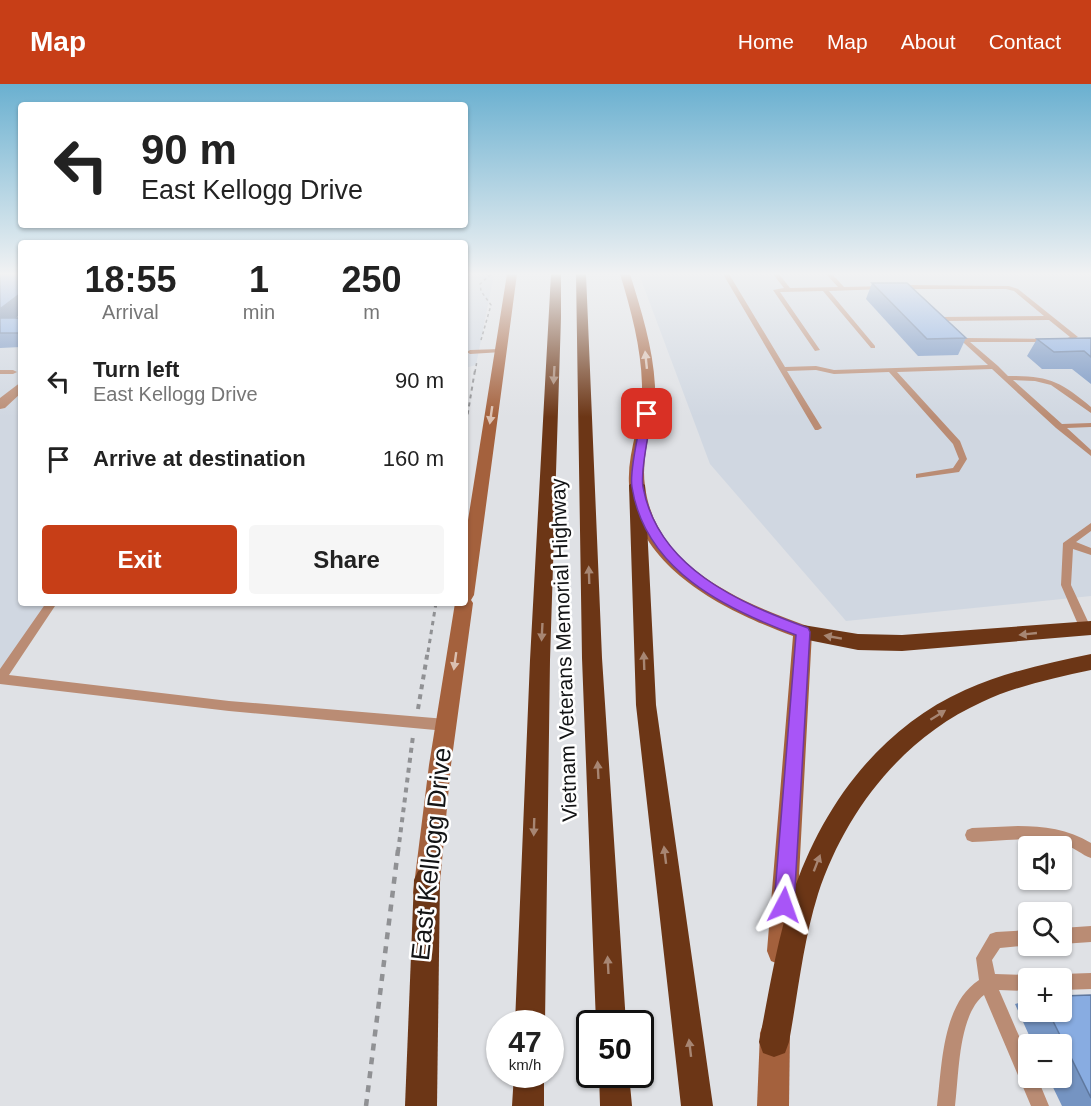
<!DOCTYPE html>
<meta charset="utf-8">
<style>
body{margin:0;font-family:Helvetica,sans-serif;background:#f6f6f6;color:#222;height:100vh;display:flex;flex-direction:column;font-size:22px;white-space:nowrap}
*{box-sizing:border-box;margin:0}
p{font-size:20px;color:#767676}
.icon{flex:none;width:33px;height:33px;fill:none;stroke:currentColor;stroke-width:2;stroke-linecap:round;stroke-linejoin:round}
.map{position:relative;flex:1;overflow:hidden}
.drawer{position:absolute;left:18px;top:156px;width:450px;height:366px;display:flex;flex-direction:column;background:#fff;border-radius:6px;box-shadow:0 2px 4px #0004}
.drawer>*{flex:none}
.hud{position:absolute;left:18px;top:18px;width:450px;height:126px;border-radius:6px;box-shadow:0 2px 4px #0004;background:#fff;color:#222;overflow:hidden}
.controls{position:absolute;left:1018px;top:752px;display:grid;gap:12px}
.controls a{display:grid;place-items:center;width:54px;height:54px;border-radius:6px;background:#fff;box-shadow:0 2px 4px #0004;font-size:30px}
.speed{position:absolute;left:486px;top:926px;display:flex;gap:12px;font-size:30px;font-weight:700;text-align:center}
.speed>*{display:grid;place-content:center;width:78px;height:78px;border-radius:50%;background:#fff;box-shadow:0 2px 4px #0004;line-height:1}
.speed small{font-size:15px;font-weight:400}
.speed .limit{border:3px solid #111;border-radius:9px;background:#fff;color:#111}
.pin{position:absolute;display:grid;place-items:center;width:51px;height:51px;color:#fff;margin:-26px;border-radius:12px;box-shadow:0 3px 9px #0006}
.me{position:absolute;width:66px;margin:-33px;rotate:4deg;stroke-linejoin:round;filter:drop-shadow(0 0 4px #0008)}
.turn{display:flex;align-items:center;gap:21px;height:126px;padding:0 24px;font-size:27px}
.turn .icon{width:78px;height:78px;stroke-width:2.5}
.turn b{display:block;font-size:42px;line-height:51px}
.eta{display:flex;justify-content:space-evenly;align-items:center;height:102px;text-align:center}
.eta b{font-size:36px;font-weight:700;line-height:42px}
.action{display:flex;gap:12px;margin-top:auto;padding:12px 24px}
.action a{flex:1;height:69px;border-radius:6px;background:#c73e17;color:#fff;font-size:24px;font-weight:700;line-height:69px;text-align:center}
.action a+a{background:#f6f6f6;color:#222}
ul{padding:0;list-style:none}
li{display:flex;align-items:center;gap:18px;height:78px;padding:0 24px}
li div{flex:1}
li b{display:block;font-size:22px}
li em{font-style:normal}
header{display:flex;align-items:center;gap:36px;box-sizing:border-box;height:84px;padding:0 30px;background:#c73e17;color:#fff}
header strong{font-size:28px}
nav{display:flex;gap:33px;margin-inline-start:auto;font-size:21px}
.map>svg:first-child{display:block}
</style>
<header>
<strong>Map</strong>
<nav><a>Home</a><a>Map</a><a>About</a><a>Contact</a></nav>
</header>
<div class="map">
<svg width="1091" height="1022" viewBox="0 0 1091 1022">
<rect width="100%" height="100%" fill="#dfe1e5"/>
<g fill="#d0d7e1">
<path d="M 0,190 L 21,190 L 21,519 L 52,519 L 0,595 Z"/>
<path d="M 465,190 L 494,190 L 476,281 L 465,284 Z"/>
<path d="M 639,190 L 1091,190 L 1091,512 L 846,537 L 710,380 Z"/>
</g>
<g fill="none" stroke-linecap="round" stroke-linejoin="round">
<g stroke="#909194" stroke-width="1.5" stroke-dasharray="3 3" stroke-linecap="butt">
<path d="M 481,256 L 491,221 L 481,207 L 480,200 L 491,190"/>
<path d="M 475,288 L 477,277"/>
</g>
<path stroke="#909194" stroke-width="2" stroke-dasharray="4 4" stroke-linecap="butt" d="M 465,346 L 475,286"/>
<path stroke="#909194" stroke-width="3" stroke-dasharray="4.5 4.5" stroke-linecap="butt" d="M 428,568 L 436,519"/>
<g stroke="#909194" stroke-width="4" stroke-dasharray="5 5" stroke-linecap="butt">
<path d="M 418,625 L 428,566"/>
<path d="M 398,768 L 413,652"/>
</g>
<path stroke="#909194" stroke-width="4.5" stroke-dasharray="7 7" stroke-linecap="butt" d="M 366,1022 L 398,766"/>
<g fill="#ba8c74" fill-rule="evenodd">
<path d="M 723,190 L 729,190 L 785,283 L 816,282 L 834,286 L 988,281 L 953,249 L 953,247 L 957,247 L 966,254 L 1051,255 L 1052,256 L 1049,258 L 970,258 L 998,282 L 1008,292 C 1049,292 1060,297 1091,323 L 1091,329 L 1051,301 L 1035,297 L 1013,296 L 1062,340 L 1091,339 L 1091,343 L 1067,344 L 1091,366 L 1091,372 L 1056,344 L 992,285 L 897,288 L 960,357 L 967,375 L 959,388 L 916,394 L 916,390 L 953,384 L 959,375 L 953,360 L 889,288 L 834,290 L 816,286 L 787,287 L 822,344 L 818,346 L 815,346 Z"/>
<path d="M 773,190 L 779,190 L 790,204 L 838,203 L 826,190 L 832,190 L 844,203 L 887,202 L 888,203 L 885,205 L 829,207 L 875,262 L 875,264 L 871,264 L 823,207 L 780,208 L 820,266 L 815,267 L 773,206 L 784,204 Z"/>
<path d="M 906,201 L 1009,202 L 1018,205 L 1078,253 L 1069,257 L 1065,257 L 1065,255 L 1070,253 L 1049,236 L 940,237 L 937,235 L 940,233 L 1044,232 L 1014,207 L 1006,205 L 911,205 L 916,209 L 913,211 L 904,204 L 903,203 Z"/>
<path d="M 500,265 L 502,266 L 502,268 L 470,270 L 467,268 L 470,266 Z"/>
<path d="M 0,286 L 13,286 L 17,288 L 13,290 L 0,290 Z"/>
<path d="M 1091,439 L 1091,447 L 1076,458 L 1091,464 L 1091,471 L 1073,465 L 1071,501 L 1091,544 L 1090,548 L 1082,548 L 1080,545 L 1061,501 L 1063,459 Z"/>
<path d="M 46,519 L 57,519 L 9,591 L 229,617 L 446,635 L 450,637 L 452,641 L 450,645 L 446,647 L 229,627 L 0,600 L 0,585 Z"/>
<path d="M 1018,742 C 1044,742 1068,745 1091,759 L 1091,774 C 1082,771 1075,764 1066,761 C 1036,751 1003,757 972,758 L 967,756 L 965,751 L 967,746 L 972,744 Z"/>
<path d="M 1091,842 L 1091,858 L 1062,860 L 1062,844 Z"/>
<path d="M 1029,846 L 1029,861 L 1031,861 L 1000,864 L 992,876 L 995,890 L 1029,891 L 1035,894 L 1029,894 L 1029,907 L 999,906 L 1029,975 L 1029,993 L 1037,993 L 1049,1022 L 1031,1022 L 984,911 C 958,931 959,992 955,1022 L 937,1022 C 942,982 942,920 979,896 L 976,874 L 990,850 L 996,848 Z"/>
<path d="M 1091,889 L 1091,905 L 1062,906 L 1062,894 L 1055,894 L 1062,890 Z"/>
</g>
<path fill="#ba8c74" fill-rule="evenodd" d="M 21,298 L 21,309 L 5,324 L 0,325 L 0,314 Z"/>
<g fill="#a4613d" fill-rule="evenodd">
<path d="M 507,190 L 517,190 L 474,511 L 471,516 L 473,519 L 451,681 L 439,809 L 435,818 L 426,822 L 417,818 L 413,809 L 429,681 L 455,519 L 465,519 L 465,455 Z"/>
<path d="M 620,190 L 630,190 C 641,226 653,263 655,302 C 656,335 640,369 645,402 C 655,483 742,519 810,543 L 812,548 L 795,867 L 791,877 L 781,881 L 771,877 L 767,867 L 793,552 C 725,527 635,484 629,400 C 627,367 643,335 642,301 C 641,263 631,226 620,190 Z"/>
<path d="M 775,934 L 786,938 L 790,949 L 789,1022 L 757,1022 L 760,949 L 764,938 Z"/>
</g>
<g fill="#6c3616" fill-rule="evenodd">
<path d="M 551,190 L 561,190 L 561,233 L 550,576 L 545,939 L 515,939 L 530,576 Z"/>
<path d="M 576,190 L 586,190 L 602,574 L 626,939 L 596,939 L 582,574 Z"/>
<path d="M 637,396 L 645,401 L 656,621 L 713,1022 L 681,1022 L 636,621 L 629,401 Z"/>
<path d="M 1091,537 L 1091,551 L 902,567 L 858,566 L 803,555 L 796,553 L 794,548 L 796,543 L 803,541 L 858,550 L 902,551 Z"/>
<path d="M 1091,570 L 1091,586 C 1054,594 1016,602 982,618 C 902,654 845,728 818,810 C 803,858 798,909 789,958 L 785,969 L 774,973 L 763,969 L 759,958 C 769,909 776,859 792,812 C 821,724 878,645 965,606 C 1005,588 1048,579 1091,570 Z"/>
<path d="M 427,783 L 436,787 L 440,796 L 437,1022 L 405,1022 L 414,796 L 418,787 Z"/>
<path d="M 514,990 L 544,990 L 544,1022 L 512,1022 Z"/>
<path d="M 599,990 L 629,990 L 632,1022 L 600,1022 Z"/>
</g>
</g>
<g fill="#7594c2">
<path d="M 0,190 L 15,234 L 21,234 L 21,263 L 0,264 Z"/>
<path d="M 872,199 L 966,254 L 958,271 L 918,272 L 866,215 Z"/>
<path d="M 1091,254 L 1091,300 L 1072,285 L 1042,285 L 1027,272 L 1037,255 Z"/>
<path d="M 1091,911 L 1091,1022 L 1062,1022 L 1048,993 L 1062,993 L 1062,960 L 1033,960 L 1015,920 L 1029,916 L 1029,927 L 1062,927 Z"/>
</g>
<path fill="#5f789e" d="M 21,209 L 21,230 L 0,246 L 0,225 Z"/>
<g fill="#88ace1" stroke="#5f789e" stroke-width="1.5">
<path d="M 0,190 L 21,190 L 21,209 L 0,225 Z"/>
<path d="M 872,199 L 907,199 L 966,254 L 927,255 Z"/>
<rect x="0" y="234" width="21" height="15"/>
<path d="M 1091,254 L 1091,273 L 1084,267 L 1054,268 L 1037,255 Z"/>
<path d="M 1091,911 L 1091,1014 L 1048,927 L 1062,927 L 1062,912 Z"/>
</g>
<defs><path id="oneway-solid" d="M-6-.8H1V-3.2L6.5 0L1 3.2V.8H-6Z" transform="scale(1.5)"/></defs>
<g fill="#dbc0b1">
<use href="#oneway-solid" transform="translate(646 276) rotate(-96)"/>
<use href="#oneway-solid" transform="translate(491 331) rotate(98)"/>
<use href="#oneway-solid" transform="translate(455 577) rotate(98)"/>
</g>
<g fill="#a78673">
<use href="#oneway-solid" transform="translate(554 291) rotate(93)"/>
<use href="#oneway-solid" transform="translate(589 491) rotate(-92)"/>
<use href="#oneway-solid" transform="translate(542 548) rotate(93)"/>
<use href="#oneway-solid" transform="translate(1028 550) rotate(174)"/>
<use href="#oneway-solid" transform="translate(833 553) rotate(-170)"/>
<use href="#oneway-solid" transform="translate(644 577) rotate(-92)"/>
<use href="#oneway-solid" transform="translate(938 631) rotate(-32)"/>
<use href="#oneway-solid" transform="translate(598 686) rotate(-93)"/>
<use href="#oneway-solid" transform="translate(534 743) rotate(92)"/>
<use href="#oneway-solid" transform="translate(665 771) rotate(-97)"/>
<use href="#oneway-solid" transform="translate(817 779) rotate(-69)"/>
<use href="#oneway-solid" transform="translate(608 881) rotate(-93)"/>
<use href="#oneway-solid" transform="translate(690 964) rotate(-97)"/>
</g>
<linearGradient id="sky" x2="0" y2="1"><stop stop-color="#6ab0d0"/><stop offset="0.57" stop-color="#f1f2f3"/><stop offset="1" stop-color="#f1f2f3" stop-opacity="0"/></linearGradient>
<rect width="1091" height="333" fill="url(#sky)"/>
<path fill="#a855f7" stroke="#6d37a1" stroke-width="1.5" d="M 647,327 L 652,330 C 649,348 640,387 643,403 C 658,484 739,519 808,544 L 810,548 L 794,821 L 791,828 L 784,831 L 777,828 L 774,821 L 796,551 C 725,525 645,486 632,403 C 629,387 639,348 642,330 Z"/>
<g text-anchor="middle" stroke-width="5" stroke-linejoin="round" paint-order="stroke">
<g font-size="21" fill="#131415" stroke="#fff">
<text transform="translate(564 566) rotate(-92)" y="7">Vietnam Veterans Memorial Highway</text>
</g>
<g font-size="26" fill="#131415" stroke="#fff">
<text transform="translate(431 770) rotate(-84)" y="9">East Kellogg Drive</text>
</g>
</g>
</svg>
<div class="controls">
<a><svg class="icon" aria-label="sound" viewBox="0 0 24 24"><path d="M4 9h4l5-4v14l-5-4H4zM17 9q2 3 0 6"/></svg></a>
<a><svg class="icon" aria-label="search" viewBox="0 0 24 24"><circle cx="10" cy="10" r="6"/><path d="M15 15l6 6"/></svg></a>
<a>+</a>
<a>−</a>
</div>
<div class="speed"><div>47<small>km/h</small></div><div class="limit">50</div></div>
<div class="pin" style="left:647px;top:330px;background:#d93025"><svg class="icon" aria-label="arrive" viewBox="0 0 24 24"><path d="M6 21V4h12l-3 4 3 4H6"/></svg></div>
<svg class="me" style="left:784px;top:821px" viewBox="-20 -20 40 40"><path d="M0-17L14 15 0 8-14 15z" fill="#a855f7" stroke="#fff" stroke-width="4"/></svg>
<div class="hud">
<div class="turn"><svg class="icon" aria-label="left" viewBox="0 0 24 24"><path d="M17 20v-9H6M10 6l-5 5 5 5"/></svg><div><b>90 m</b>East Kellogg Drive</div></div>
</div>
<section class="drawer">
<div class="eta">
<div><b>18:55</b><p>Arrival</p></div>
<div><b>1</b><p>min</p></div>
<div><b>250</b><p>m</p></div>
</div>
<ul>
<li><svg class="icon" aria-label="left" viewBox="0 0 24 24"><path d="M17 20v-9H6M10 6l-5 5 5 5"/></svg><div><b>Turn left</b><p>East Kellogg Drive</p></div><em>90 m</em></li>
<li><svg class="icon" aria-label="arrive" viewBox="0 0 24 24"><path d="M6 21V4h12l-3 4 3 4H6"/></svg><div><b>Arrive at destination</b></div><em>160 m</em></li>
</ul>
<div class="action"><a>Exit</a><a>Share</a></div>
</section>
</div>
